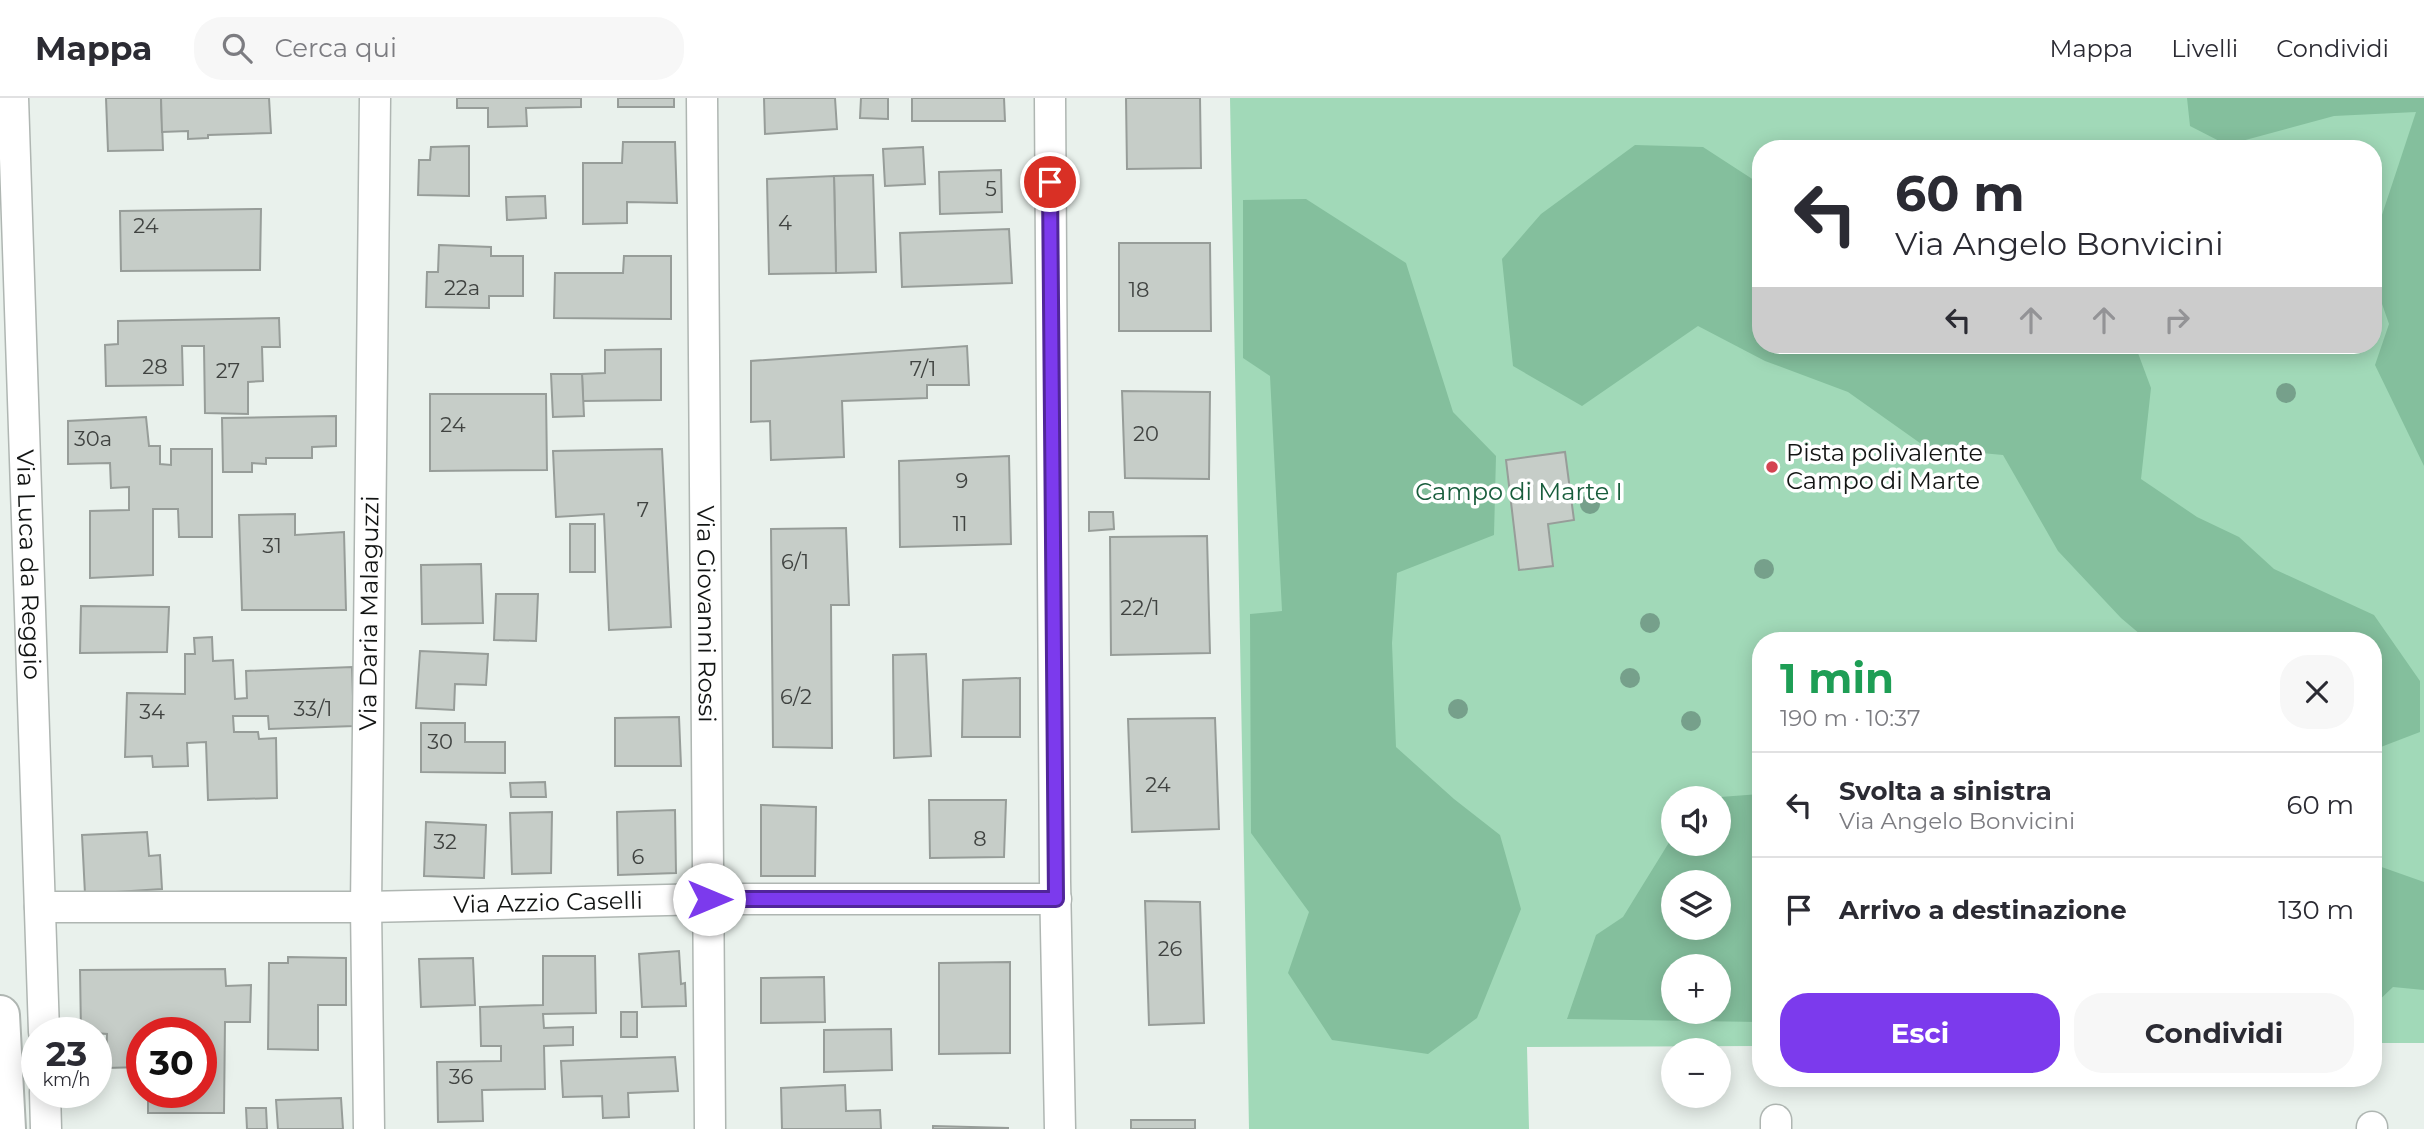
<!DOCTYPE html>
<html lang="it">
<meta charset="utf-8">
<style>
body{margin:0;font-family:Montserrat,sans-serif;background:#f7f7f7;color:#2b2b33;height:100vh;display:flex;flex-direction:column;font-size:26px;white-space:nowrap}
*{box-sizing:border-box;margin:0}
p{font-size:23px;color:#7c7c81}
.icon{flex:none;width:38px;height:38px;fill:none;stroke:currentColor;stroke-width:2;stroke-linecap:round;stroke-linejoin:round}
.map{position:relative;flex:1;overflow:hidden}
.panel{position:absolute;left:1752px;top:534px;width:630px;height:455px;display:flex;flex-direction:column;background:#fff;border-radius:28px;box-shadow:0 4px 18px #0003}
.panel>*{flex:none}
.banner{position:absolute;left:1752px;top:42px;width:630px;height:214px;border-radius:28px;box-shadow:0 4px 18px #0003;background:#fff;color:#2b2b33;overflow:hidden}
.fabs{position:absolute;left:1661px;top:688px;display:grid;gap:14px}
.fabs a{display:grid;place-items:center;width:70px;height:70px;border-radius:50%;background:#fff;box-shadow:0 4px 18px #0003;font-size:35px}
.speed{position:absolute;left:21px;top:919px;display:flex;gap:14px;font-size:35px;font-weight:700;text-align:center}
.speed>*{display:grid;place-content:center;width:91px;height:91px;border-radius:50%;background:#fff;box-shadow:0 4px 18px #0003;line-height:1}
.speed small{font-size:18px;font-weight:400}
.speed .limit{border:10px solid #d22;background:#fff;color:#111}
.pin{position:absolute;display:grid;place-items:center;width:60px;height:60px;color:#fff;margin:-30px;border:4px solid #fff;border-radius:50%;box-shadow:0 2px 7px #0007}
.me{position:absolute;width:77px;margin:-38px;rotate:90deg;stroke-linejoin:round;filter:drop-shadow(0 0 5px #0008)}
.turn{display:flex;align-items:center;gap:24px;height:147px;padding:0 28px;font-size:32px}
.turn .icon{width:91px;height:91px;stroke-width:2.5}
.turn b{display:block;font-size:49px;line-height:60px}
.lanes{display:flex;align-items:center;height:66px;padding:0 28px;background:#0003;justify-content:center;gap:35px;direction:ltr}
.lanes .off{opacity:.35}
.round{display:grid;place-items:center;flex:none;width:74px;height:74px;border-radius:28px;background:#f7f7f7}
.summary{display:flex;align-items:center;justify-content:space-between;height:119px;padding:0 28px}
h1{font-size:42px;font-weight:700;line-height:52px;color:#1e9e55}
.action{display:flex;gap:14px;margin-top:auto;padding:14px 28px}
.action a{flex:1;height:80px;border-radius:28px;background:#7c3aed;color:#fff;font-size:28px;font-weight:700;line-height:80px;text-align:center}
.action a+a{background:#f7f7f7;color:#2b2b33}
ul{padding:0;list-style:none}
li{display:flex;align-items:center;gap:21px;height:105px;padding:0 28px;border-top:2px solid #e1e1e2}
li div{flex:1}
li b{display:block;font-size:26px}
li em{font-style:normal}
header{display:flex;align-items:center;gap:42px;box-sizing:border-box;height:98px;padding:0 35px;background:#fff;border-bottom:2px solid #e1e1e2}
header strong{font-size:33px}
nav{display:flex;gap:38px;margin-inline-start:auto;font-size:24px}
.search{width:490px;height:63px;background:#f7f7f7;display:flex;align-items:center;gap:18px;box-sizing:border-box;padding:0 24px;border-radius:28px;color:#7c7c81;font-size:26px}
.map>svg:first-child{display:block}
</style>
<header>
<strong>Mappa</strong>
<div class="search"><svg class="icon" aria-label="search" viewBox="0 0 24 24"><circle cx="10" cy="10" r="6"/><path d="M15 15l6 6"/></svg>Cerca qui</div>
<nav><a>Mappa</a><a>Livelli</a><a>Condividi</a></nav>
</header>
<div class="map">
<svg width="2424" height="1031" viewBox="0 0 2424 1031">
<rect width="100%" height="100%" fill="#e9f1ec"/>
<path fill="#a1d9b8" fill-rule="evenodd" d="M 1230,0 L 2424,0 L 2424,945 L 2373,945 L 2373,542 L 1760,542 L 1760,948 L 1527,949 L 1529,1031 L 1249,1031 ZM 1760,51 L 2373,51 L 2373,247 L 1760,247 ZM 1673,700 L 1718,700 L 1718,746 L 1673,746 ZM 1673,784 L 1718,784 L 1718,830 L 1673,830 ZM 1673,868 L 1718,868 L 1718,914 L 1673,914 Z"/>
<g fill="#84bf9d" fill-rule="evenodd">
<path d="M 2187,0 L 2424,0 L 2424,368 L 2375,267 L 2389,226 L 2373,180 L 2373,144 L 2416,14 L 2334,18 L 2227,47 L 2190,28 Z"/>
<path d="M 1635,47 L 1703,49 L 1760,86 L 1760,247 L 2135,247 L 2151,290 L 2141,381 L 2197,419 L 2239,439 L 2274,471 L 2374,517 L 2420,583 L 2420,634 L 2373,652 L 2373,542 L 2147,542 L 2121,520 L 2058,453 L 2003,357 L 1927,350 L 1848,294 L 1765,263 L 1698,228 L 1582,308 L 1513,268 L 1502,161 L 1541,116 Z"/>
<path d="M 1306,101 L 1406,165 L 1453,314 L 1496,358 L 1494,437 L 1397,475 L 1392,545 L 1396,649 L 1454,701 L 1500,737 L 1521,811 L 1477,920 L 1428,956 L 1332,942 L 1288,875 L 1309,814 L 1251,735 L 1250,516 L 1282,513 L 1270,278 L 1243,260 L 1243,102 Z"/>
<path d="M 1760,696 L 1760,924 L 1567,921 L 1596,837 L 1623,819 L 1673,738 L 1673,746 L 1718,746 L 1718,700 L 1707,700 ZM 1718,784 L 1718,830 L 1673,830 L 1673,784 ZM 1718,868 L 1718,914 L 1673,914 L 1673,868 Z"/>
<path d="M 2373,766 L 2424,784 L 2424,892 L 2393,889 L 2373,908 Z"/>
</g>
<g fill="#c6cdc8" stroke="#979d99" stroke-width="2">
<path d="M 106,0 L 161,0 L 163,52 L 108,53 Z"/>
<path d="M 161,0 L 269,0 L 271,35 L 208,37 L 208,40 L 188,41 L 188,33 L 162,34 Z"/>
<path d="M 457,0 L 581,0 L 581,9 L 526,10 L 527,28 L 488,29 L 488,10 L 457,10 Z"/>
<rect x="618" y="0" width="56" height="9"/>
<path d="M 764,0 L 835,0 L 837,31 L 765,36 Z"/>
<path d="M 861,0 L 888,0 L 888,21 L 860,20 Z"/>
<path d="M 912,0 L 1004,0 L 1005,23 L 912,23 Z"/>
<path d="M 1126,0 L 1200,0 L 1201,70 L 1127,71 Z"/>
<path d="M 623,44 L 675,44 L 677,105 L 627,104 L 627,125 L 583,126 L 583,65 L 622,65 Z"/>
<path d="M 469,48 L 469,98 L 418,97 L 419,62 L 430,62 L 431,49 Z"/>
<path d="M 923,49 L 925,86 L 885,88 L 883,51 Z"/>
<path d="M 1001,72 L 1002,114 L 940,116 L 939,74 Z"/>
<path d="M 873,77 L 876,174 L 836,175 L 834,78 Z"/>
<path d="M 834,78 L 836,175 L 769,176 L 767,81 Z"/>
<path d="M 545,98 L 546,120 L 507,122 L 506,99 Z"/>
<path d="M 261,111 L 260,172 L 121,173 L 120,113 Z"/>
<path d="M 1009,131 L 1012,185 L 902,189 L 900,135 Z"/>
<path d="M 1119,145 L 1210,145 L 1211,233 L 1119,233 Z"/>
<path d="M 439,147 L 491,149 L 491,158 L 523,158 L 523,198 L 489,198 L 489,210 L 426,209 L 427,174 L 438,174 Z"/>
<path d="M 624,158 L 671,158 L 671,221 L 554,220 L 555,175 L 623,175 Z"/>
<path d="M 279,220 L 280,249 L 262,249 L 263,283 L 248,284 L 248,316 L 205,315 L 204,248 L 182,248 L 183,287 L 106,288 L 105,247 L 118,246 L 118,223 Z"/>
<path d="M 967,248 L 969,287 L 927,287 L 927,300 L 842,303 L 844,359 L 771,362 L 770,323 L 751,324 L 751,263 Z"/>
<path d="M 661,251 L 661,302 L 583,303 L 582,276 L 605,275 L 605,252 Z"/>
<path d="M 551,276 L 582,276 L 584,318 L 553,319 Z"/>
<path d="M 1122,293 L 1210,294 L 1209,381 L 1125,380 Z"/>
<path d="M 430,296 L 546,296 L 547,372 L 430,373 Z"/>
<path d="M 336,318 L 336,348 L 312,349 L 312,360 L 266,360 L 266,366 L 252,365 L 252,374 L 223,374 L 222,320 Z"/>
<path d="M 146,319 L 149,348 L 160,348 L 160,366 L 171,367 L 171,351 L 212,351 L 212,439 L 179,439 L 178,411 L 153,411 L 153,477 L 90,480 L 90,413 L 129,412 L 129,389 L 111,390 L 110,365 L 68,366 L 68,323 Z"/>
<path d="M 662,351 L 671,529 L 609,532 L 604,416 L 556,419 L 553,353 Z"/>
<path d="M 1565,354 L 1574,422 L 1548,426 L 1553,468 L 1519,472 L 1506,362 Z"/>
<path d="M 1009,358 L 1011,446 L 900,449 L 899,363 Z"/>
<path d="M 1089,414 L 1113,414 L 1114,431 L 1089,433 Z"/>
<path d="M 295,416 L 295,437 L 344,434 L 346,512 L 242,512 L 239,417 Z"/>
<rect x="570" y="426" width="25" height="48"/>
<path d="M 846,430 L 849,507 L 831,507 L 832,650 L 773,649 L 771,431 Z"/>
<path d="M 1207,438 L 1210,555 L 1111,557 L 1110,439 Z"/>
<path d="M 481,466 L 483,525 L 422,526 L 421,467 Z"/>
<path d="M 496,496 L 538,496 L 536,543 L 494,542 Z"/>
<path d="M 81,508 L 169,509 L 167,554 L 80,555 Z"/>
<path d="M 212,539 L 213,563 L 233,562 L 235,601 L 247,600 L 246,573 L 352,569 L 354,628 L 269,631 L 268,618 L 233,618 L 234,634 L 258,634 L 259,641 L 276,640 L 277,700 L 208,702 L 206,644 L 187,645 L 188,668 L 153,669 L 152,658 L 125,659 L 127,595 L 185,596 L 185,556 L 195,556 L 194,540 Z"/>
<path d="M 420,553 L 488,556 L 486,587 L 455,586 L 454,612 L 416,610 Z"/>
<path d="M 926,556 L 931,658 L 894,660 L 893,557 Z"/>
<path d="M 1020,580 L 1020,639 L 962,639 L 963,582 Z"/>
<path d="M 679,619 L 681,668 L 615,668 L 615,620 Z"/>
<path d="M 1215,620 L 1219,731 L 1132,734 L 1128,621 Z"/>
<path d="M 421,625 L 465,625 L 465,644 L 505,644 L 505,675 L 421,674 Z"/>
<path d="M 545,684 L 546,699 L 511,699 L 510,685 Z"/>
<path d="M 929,702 L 1006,702 L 1004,759 L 930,760 Z"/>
<path d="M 761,707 L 816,709 L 815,778 L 761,778 Z"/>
<path d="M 675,712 L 676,775 L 618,777 L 617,714 Z"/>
<path d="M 552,714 L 551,775 L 512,776 L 510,715 Z"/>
<path d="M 426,724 L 486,727 L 484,780 L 424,778 Z"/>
<path d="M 147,734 L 149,758 L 160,757 L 162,791 L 85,796 L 82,737 Z"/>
<path d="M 1145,803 L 1200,804 L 1204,925 L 1149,927 Z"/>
<path d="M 679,853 L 681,886 L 685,885 L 686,908 L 642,909 L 639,856 Z"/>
<path d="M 543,858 L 595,858 L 596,915 L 543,916 L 544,930 L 573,929 L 573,947 L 544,948 L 545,991 L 482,992 L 483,1023 L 438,1024 L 437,964 L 501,963 L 501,948 L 481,948 L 480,909 L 543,907 Z"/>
<path d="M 288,859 L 346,860 L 346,907 L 318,907 L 318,952 L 268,951 L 269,865 L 288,865 Z"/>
<path d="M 473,860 L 475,907 L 421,909 L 419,861 Z"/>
<path d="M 1010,864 L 1010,955 L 939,956 L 939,865 Z"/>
<path d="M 225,871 L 226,888 L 251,887 L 250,924 L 225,924 L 224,1015 L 148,1015 L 148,994 L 201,994 L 201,934 L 142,934 L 142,969 L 106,970 L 107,936 L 81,934 L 80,872 Z"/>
<path d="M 824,879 L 825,924 L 761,925 L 761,880 Z"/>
<rect x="621" y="914" width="16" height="25"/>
<path d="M 891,931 L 892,972 L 824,974 L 824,932 Z"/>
<path d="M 675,959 L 678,993 L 628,995 L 629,1019 L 603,1020 L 602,998 L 563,999 L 561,963 Z"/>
<path d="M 845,987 L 846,1013 L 880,1012 L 881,1031 L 782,1031 L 781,990 Z"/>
<path d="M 341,1000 L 343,1031 L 278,1031 L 276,1002 Z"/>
<path d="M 246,1010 L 266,1010 L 267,1031 L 247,1031 Z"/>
<rect x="1131" y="1022" width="64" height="9"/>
<path d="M 933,1028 L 1008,1030 L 1008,1031 L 933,1031 Z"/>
</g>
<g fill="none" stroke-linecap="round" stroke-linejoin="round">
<defs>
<g id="street">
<path id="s1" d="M 13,0 L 44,934"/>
<path id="s2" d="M 702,0 L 710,1031"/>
<path d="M 1050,0 L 1055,783 L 1060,1031"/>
<path id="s3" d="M 40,809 L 366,809 L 709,801 L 1056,801"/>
<path d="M 45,994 L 46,1031"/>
<path d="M 1776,1022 L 1776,1031"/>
<path d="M 2372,1029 L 2372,1031"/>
<path id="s4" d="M 369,1031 L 366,809 L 375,0"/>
</g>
<path id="secondary" d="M 0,917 L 6,1031"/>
</defs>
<use href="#street" stroke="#afb6b2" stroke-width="33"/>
<use href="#secondary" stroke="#afb6b2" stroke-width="42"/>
<use href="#street" stroke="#fff" stroke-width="30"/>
<use href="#secondary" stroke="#fff" stroke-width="38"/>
</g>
<g fill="#76a08b">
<circle cx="2286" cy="295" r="10"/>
<circle cx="1590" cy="406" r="10"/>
<circle cx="1764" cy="471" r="10"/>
<circle cx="1650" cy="525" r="10"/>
<circle cx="1630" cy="580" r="10"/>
<circle cx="1458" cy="611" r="10"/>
<circle cx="1691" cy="623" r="10"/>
</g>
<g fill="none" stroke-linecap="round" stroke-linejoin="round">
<defs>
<path id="route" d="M 709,801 L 1056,801 L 1050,84"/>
</defs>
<use href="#route" stroke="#51269a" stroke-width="18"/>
<use href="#route" stroke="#7c3aed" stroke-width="12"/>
</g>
<circle fill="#d44351" stroke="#fff" stroke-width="2.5" cx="1772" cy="369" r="7"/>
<g text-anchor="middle" stroke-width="7" stroke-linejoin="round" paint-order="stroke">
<g font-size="21" fill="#404341">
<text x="991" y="98">5</text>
<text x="785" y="132">4</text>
<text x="146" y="135">24</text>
<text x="462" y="197">22a</text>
<text x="1139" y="199">18</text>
<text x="155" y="276">28</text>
<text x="923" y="278">7/1</text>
<text x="228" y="280">27</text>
<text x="453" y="334">24</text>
<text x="1146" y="343">20</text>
<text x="93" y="348">30a</text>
<text x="962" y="390">9</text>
<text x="643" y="419">7</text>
<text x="960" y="433">11</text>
<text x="272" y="455">31</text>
<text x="795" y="471">6/1</text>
<text x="1140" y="517">22/1</text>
<text x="796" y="606">6/2</text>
<text x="313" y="618">33/1</text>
<text x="152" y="621">34</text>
<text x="440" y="651">30</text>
<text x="1158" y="694">24</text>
<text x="980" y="748">8</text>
<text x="445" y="751">32</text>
<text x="638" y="766">6</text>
<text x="1170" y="858">26</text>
<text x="461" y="986">36</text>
</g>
<g font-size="24" fill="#131514" stroke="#fff" text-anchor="start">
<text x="1786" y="363">Pista polivalente<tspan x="1786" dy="28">Campo di Marte</tspan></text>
</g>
<g font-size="24" fill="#185d3c" stroke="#fff">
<text x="1519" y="402">Campo di Marte I</text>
</g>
<g font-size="24" fill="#131514" stroke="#fff">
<text dy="8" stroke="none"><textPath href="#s1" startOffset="467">Via Luca da Reggio</textPath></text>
<text dy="8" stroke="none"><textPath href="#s4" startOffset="516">Via Daria Malaguzzi</textPath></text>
<text dy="8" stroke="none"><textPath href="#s2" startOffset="516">Via Giovanni Rossi</textPath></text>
<text dy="8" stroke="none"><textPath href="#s3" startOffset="508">Via Azzio Caselli</textPath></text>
</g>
</g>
</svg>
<div class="fabs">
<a><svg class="icon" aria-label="sound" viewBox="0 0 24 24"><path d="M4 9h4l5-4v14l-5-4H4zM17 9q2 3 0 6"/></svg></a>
<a><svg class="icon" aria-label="layers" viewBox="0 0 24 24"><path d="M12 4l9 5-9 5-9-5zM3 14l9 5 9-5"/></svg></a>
<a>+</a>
<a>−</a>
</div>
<div class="speed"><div>23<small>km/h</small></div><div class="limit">30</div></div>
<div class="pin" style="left:1050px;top:84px;background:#d93025"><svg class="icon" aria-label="arrive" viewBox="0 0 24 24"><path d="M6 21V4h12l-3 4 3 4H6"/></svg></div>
<svg class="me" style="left:709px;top:801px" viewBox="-20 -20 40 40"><circle r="19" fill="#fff"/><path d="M0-13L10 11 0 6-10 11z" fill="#7c3aed"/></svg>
<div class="banner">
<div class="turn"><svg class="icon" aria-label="left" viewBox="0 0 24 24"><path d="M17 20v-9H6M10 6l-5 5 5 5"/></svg><div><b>60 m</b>Via Angelo Bonvicini</div></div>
<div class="lanes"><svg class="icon" aria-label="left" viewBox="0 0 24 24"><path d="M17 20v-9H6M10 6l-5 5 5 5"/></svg><svg class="icon off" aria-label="ahead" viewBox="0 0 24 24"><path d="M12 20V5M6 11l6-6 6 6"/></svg><svg class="icon off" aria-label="ahead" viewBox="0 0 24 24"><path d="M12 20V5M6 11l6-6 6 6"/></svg><svg class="icon off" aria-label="right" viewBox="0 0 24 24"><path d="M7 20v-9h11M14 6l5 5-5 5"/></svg></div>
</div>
<section class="panel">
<div class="summary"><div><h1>1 min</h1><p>190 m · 10:37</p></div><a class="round"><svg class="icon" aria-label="close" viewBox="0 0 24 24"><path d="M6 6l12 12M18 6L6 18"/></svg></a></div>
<ul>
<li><svg class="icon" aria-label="left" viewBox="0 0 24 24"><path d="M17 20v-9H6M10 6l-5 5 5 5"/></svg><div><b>Svolta a sinistra</b><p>Via Angelo Bonvicini</p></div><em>60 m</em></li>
<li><svg class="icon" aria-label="arrive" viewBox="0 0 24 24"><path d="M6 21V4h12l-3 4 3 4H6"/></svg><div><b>Arrivo a destinazione</b></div><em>130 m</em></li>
</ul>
<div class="action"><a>Esci</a><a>Condividi</a></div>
</section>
</div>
